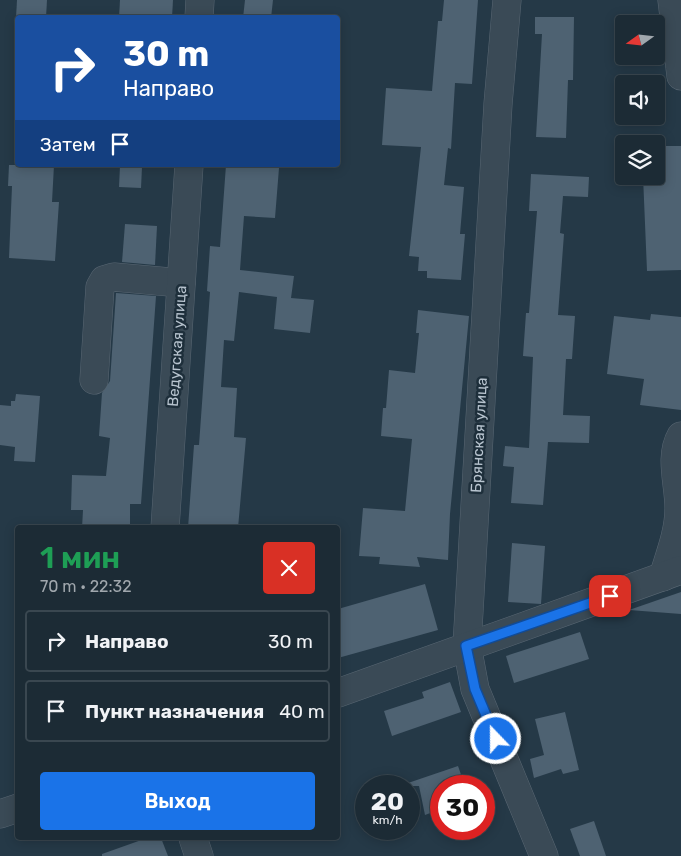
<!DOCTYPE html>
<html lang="ru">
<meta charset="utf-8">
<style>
body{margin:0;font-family:Rubik,sans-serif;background:#293741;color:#f1f3f6;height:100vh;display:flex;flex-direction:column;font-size:19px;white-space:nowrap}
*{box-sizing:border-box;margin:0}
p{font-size:16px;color:#a0a7ad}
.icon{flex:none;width:28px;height:28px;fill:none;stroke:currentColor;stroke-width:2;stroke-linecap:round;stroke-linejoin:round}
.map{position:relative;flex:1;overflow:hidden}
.side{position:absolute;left:15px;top:525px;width:325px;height:315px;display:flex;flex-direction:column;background:#1c2b35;border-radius:5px;box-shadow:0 2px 12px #0003,0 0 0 1px #3a4750}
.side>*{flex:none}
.banner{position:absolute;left:15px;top:15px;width:325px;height:152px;border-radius:5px;box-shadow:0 2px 12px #0003,0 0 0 1px #3a4750;background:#1a4fa0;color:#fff;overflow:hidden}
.needle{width:32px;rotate:255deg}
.controls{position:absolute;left:615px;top:15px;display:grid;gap:10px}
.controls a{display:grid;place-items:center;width:50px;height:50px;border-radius:5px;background:#1c2b35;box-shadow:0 2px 12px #0003,0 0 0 1px #3a4750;font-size:25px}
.speed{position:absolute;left:355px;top:775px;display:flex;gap:10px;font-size:25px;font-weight:700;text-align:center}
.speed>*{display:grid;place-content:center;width:65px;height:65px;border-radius:50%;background:#1c2b35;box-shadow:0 2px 12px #0003,0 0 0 1px #3a4750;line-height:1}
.speed small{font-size:12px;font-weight:400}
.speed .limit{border:8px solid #d22;background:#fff;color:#111}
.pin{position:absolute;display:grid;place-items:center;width:42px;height:42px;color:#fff;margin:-21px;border-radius:10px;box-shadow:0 2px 8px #0006}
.me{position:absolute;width:55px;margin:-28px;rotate:338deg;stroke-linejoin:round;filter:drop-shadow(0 0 4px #0008)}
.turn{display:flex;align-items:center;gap:18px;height:105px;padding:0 25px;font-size:22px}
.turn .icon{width:65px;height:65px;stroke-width:2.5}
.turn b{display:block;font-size:35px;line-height:42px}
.then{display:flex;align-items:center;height:48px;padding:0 25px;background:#0003;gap:10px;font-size:19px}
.round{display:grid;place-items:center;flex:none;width:52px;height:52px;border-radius:5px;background:#293741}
.summary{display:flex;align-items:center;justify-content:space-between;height:85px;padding:0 25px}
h1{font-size:30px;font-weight:600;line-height:38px;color:#1e9e55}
.primary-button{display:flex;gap:10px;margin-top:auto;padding:10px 25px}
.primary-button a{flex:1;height:58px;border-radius:5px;background:#1a73e8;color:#fff;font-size:20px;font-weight:600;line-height:58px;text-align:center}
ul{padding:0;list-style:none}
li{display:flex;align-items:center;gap:15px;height:62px;margin:0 10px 8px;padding:0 15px;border:2px solid #3a4750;border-radius:5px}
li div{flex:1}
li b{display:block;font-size:19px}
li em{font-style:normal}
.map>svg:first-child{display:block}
</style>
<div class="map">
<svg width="681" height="856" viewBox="0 0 681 856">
<rect width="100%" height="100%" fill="#253947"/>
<g fill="#4e6272">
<path d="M 17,0 L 47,0 L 46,18 L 16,18 Z"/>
<path d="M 120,0 L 173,0 L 172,18 L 119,18 Z"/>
<path d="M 245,0 L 273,0 L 271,18 L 243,18 Z"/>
<path d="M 444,0 L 478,0 L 472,84 L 455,83 L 451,149 L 448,148 L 444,185 L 464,187 L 460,234 L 465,234 L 461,280 L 427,278 L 427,271 L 418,271 L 419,257 L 409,256 L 421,147 L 382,145 L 386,88 L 432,91 L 438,21 L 442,21 Z"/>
<path d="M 535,17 L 574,17 L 573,80 L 568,80 L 566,138 L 536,137 L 542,34 L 535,34 Z"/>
<path d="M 656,146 L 681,146 L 681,270 L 647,271 L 643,176 L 656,176 Z"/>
<path d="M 9,165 L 54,165 L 52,202 L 59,202 L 55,261 L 9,258 L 12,186 L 8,186 Z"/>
<path d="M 226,165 L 279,168 L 275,218 L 244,216 L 240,270 L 294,276 L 291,298 L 314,300 L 310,333 L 274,329 L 277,297 L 239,292 L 234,341 L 224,340 L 221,387 L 237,388 L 234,437 L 246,438 L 238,528 L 188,528 L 194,445 L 199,445 L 210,292 L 207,291 L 210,246 L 220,247 Z"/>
<path d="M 120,166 L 142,167 L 141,188 L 119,187 Z"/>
<path d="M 531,174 L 589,177 L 588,197 L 563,196 L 560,233 L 564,234 L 558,315 L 575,316 L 572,359 L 566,359 L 563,415 L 590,416 L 589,443 L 548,442 L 543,505 L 511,503 L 514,467 L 503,466 L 505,446 L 529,448 L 533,357 L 523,356 L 526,313 L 529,313 L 537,211 L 529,211 Z"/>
<path d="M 125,224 L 157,226 L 155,265 L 122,262 Z"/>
<path d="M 116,293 L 156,296 L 141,504 L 130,504 L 130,528 L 82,528 L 83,510 L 71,510 L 72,475 L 106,476 L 110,438 L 99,436 L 102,393 L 110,381 Z"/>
<path d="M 418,310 L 469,316 L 450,514 L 448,560 L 417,557 L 420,567 L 379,564 L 380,557 L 359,556 L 363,508 L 405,511 L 412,439 L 381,436 L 383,408 L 386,408 L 389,370 L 415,373 L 419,333 L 416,333 Z"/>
<path d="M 651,314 L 681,317 L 681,410 L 640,405 L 644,379 L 607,374 L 614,316 L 650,320 Z"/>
<path d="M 16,394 L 40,396 L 35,462 L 14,461 L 15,447 L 0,445 L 0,405 L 11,406 L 11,401 L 15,401 Z"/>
<path d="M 512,543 L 545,546 L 541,604 L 508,602 Z"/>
<path d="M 425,584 L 438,630 L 338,658 L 338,609 Z"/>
<path d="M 681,592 L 681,614 L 629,610 Z"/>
<path d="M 580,632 L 589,659 L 514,683 L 506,656 Z"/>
<path d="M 450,682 L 461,712 L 392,736 L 384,711 L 424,698 L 422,692 Z"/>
<path d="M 565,712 L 579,770 L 563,774 L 561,769 L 534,778 L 530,759 L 544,755 L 535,719 Z"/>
<path d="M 458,766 L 465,786 L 441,786 L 441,809 L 425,815 L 419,786 L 409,786 L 408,783 Z"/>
<path d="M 594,821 L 606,856 L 580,856 L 570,829 Z"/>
<path d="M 147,838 L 161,838 L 168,856 L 102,856 L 102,854 Z"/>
</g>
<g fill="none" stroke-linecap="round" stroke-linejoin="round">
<defs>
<g id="minor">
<path d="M 507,0 L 498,104 L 467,646 L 475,689 L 544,856"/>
<path d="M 672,0 L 681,76"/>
<path d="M 199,18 L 200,0"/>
<path d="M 94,380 L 100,287 L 104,280 L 114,277 L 181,283"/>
<path d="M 165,528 L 189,165"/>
<path d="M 663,577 C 670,554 679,532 679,508 C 679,484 669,457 681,436"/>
<path d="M 338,693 L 681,570"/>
<path d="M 0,814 L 18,808"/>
<path d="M 193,838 L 199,856"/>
</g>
</defs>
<use href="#minor" stroke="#596773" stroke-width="29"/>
<use href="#minor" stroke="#3a4a56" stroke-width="28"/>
</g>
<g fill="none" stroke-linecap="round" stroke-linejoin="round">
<defs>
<path id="route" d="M 496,739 L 475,689 L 466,646 L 610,596"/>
</defs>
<use href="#route" stroke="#114b97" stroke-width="12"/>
<use href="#route" stroke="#1a73e8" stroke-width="9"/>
</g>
<g text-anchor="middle" stroke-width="5" stroke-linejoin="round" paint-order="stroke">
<g font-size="15" fill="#b8c4cf" stroke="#1e2f3b">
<text transform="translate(177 346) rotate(-86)" y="5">Ведугская улица</text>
<text transform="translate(479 435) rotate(-87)" y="5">Брянская улица</text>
</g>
</g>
</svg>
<div class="controls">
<a><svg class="needle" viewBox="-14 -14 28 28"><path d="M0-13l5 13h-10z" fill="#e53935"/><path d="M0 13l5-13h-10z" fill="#a0a7ad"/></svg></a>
<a><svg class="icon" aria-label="sound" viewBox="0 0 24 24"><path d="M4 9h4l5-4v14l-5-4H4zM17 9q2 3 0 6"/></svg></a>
<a><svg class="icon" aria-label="layers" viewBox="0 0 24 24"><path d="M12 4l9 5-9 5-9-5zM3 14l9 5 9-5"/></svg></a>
</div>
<div class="speed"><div>20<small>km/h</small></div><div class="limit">30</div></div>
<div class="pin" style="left:610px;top:596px;background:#d93025"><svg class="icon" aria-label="arrive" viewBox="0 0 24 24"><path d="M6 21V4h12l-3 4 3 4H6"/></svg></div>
<svg class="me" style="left:496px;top:739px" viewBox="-20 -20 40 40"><circle r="17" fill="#1a73e8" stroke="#fff" stroke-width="3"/><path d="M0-11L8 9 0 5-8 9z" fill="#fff"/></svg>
<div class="banner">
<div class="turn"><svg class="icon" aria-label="right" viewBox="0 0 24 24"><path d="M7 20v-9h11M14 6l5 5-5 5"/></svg><div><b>30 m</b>Направо</div></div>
<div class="then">Затем<svg class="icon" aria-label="arrive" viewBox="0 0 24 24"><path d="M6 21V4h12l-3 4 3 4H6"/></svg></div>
</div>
<section class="side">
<div class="summary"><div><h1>1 мин</h1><p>70 m · 22:32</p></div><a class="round" style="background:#d93025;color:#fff"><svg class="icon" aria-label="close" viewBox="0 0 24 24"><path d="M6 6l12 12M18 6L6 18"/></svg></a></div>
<ul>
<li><svg class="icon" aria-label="right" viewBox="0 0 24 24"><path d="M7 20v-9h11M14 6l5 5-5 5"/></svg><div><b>Направо</b></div><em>30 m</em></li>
<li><svg class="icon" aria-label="arrive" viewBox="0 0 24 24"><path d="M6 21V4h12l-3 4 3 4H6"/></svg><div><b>Пункт назначения</b></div><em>40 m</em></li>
</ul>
<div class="primary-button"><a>Выход</a></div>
</section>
</div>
